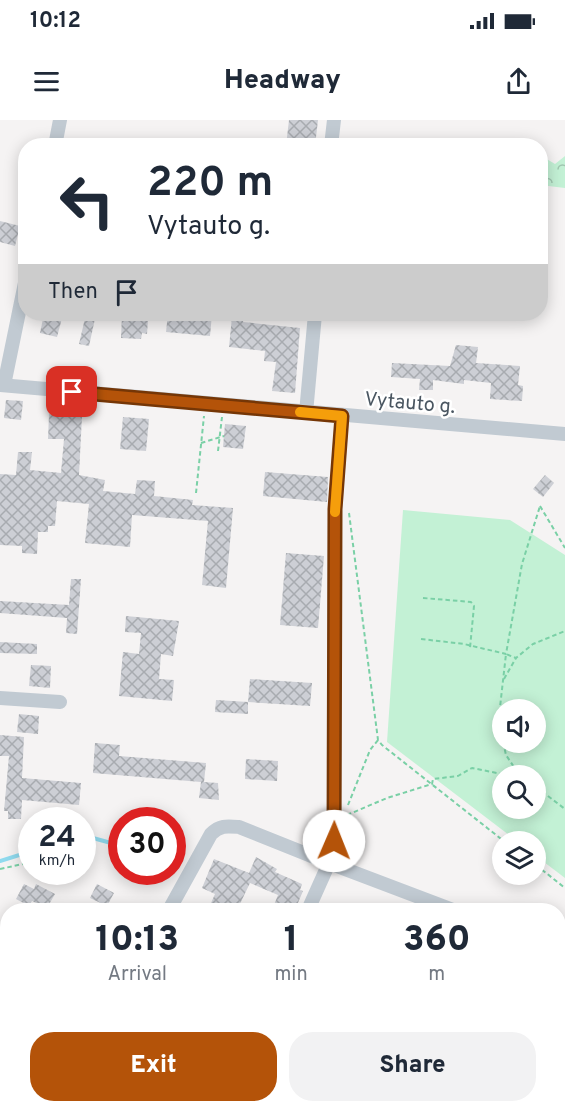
<!DOCTYPE html>
<style>
body{margin:0;font-family:Overpass,sans-serif;background:#f2f2f3;color:#1f2937;height:100vh;display:flex;flex-direction:column;font-size:22px;white-space:nowrap}
*{box-sizing:border-box;margin:0}
p{font-size:20px;color:#747a83}
.icon{flex:none;width:33px;height:33px;fill:none;stroke:currentColor;stroke-width:2;stroke-linecap:round;stroke-linejoin:round}
.map{position:relative;flex:1;overflow:hidden}
.sheet{position:absolute;left:0px;top:783px;width:566px;height:210px;display:flex;flex-direction:column;background:#fff;border-radius:24px 24px 0 0;box-shadow:0 3px 15px #0003}
.sheet>*{flex:none}
.banner{position:absolute;left:18px;top:18px;width:530px;height:183px;border-radius:24px;box-shadow:0 3px 15px #0003;background:#fff;color:#1f2937;overflow:hidden}
.tools{position:absolute;left:492px;top:579px;display:grid;gap:12px}
.tools a{display:grid;place-items:center;width:54px;height:54px;border-radius:50%;background:#fff;box-shadow:0 3px 15px #0003;font-size:30px}
.speed{position:absolute;left:18px;top:687px;display:flex;gap:12px;font-size:30px;font-weight:700;text-align:center}
.speed>*{display:grid;place-content:center;width:78px;height:78px;border-radius:50%;background:#fff;box-shadow:0 3px 15px #0003;line-height:1}
.speed small{font-size:15px;font-weight:400}
.speed .limit{border:9px solid #d22;background:#fff;color:#111}
.pin{position:absolute;display:grid;place-items:center;width:51px;height:51px;color:#fff;margin:-26px;border-radius:12px;box-shadow:0 3px 9px #0006}
.me{position:absolute;width:66px;margin:-33px;rotate:1deg;stroke-linejoin:round;filter:drop-shadow(0 0 4px #0008)}
.turn{display:flex;align-items:center;gap:21px;height:126px;padding:0 30px;font-size:27px}
.turn .icon{width:78px;height:78px;stroke-width:2.5}
.turn b{display:block;font-size:42px;line-height:51px}
.then{display:flex;align-items:center;height:57px;padding:0 30px;background:#0003;gap:12px;font-size:22px}
.eta{display:flex;justify-content:space-evenly;align-items:center;height:102px;text-align:center}
.eta b{font-size:36px;font-weight:800;line-height:42px}
.primary-button{display:flex;gap:12px;margin-top:auto;padding:12px 30px}
.primary-button a{flex:1;height:69px;border-radius:24px;background:#b45309;color:#fff;font-size:24px;font-weight:800;line-height:69px;text-align:center}
.primary-button a+a{background:#f2f2f3;color:#1f2937}
.status{display:flex;justify-content:space-between;align-items:center;height:42px;padding:0 30px;background:#fff;direction:ltr}
.status svg{height:16px;fill:currentColor}
header{display:flex;justify-content:space-between;align-items:center;height:78px;padding:0 30px;background:#fff;font-size:27px;font-weight:800}
.map>svg:first-child{display:block}
</style>
<div class="status"><b>10:12</b><svg viewBox="0 0 49 12"><path d="M0 12V9h3v3zM5 12V6h3v6zM10 12V3h3v9zM15 12V0h3v12zM26 1h20v11H26zM47 4h2v5h-2z"/></svg></div>
<header><svg class="icon" aria-label="menu" viewBox="0 0 24 24"><path d="M4 6h16M4 12h16M4 18h16"/></svg>Headway<svg class="icon" aria-label="share" viewBox="0 0 24 24"><path d="M12 15V3M7 8l5-5 5 5M5 13v7h14v-7"/></svg></header>
<div class="map">
<svg width="565" height="993" viewBox="0 0 565 993">
<defs>
<pattern id="forest-crowns" width="20" height="18" patternUnits="userSpaceOnUse" patternTransform="scale(1.5)"><rect width="20" height="18" fill="#c3f1d5"/><path d="M2 6a3 3 0 1 1 6 0M12 15a3 3 0 1 1 6 0" fill="none" stroke="#a0c6b0"/></pattern>
<pattern id="building-cross-hatch" width="8" height="8" patternUnits="userSpaceOnUse" patternTransform="scale(1.5)"><rect width="8" height="8" fill="#cdcfd5"/><path d="M0 0l8 8M0 8l8-8" fill="none" stroke="#a8abb0"/></pattern>
</defs>
<rect width="100%" height="100%" fill="#f5f3f3"/>
<path fill="url(#forest-crowns)" d="M 540,35 L 555,44 L 565,36 L 565,68 L 540,65 Z"/>
<path fill="#c3f1d5" fill-rule="evenodd" d="M 403,390 L 510,400 L 565,435 L 565,758 L 536,736 L 536,722 L 517,721 L 387,622 ZM 502,590 L 536,590 L 536,622 L 502,622 ZM 502,656 L 536,656 L 536,688 L 502,688 Z"/>
<g fill="none" stroke-linecap="round" stroke-linejoin="round">
<g stroke="#90daee" stroke-width="4">
<path d="M 82,715 L 122,726"/>
<path d="M 0,741 L 32,731"/>
<path d="M 164,752 L 168,754"/>
<path d="M 188,786 L 191,790"/>
<path d="M 282,986 L 284,993"/>
</g>
</g>
<g fill="url(#building-cross-hatch)">
<path d="M 289,0 L 318,0 L 315,26 L 286,26 Z"/>
<path d="M 0,101 L 20,106 L 15,126 L 0,122 Z"/>
<path d="M 44,194 L 62,198 L 57,217 L 40,213 Z"/>
<path d="M 86,194 L 96,194 L 89,226 L 79,224 Z"/>
<path d="M 122,194 L 143,194 L 142,200 L 148,200 L 147,214 L 142,213 L 141,219 L 121,218 Z"/>
<path d="M 168,194 L 212,194 L 210,216 L 166,212 Z"/>
<path d="M 232,197 L 244,199 L 243,202 L 300,208 L 295,273 L 272,271 L 276,242 L 264,241 L 265,231 L 229,227 Z"/>
<path d="M 456,225 L 478,227 L 476,243 L 520,246 L 518,265 L 523,266 L 522,281 L 490,279 L 491,263 L 464,260 L 464,264 L 433,260 L 433,270 L 419,270 L 420,259 L 391,257 L 392,243 L 450,246 Z"/>
<path d="M 6,280 L 23,281 L 21,300 L 4,298 Z"/>
<path d="M 49,294 L 82,296 L 79,355 L 105,360 L 103,371 L 135,374 L 137,360 L 155,361 L 154,376 L 193,380 L 192,385 L 233,388 L 226,468 L 202,465 L 208,401 L 132,395 L 130,427 L 85,423 L 89,384 L 57,381 L 55,406 L 48,406 L 48,412 L 38,412 L 37,434 L 22,433 L 22,426 L 0,425 L 0,354 L 16,355 L 18,332 L 32,332 L 30,350 L 61,353 L 64,319 L 48,319 Z"/>
<path d="M 123,297 L 149,299 L 146,331 L 120,329 Z"/>
<path d="M 225,304 L 246,306 L 243,329 L 223,327 Z"/>
<path d="M 265,352 L 328,357 L 327,382 L 263,376 Z"/>
<path d="M 545,355 L 554,363 L 543,377 L 533,369 Z"/>
<path d="M 286,433 L 324,436 L 318,508 L 280,505 Z"/>
<path d="M 71,459 L 81,459 L 77,514 L 66,513 L 67,498 L 0,493 L 0,481 L 69,485 Z"/>
<path d="M 126,496 L 179,501 L 173,536 L 161,534 L 159,559 L 174,560 L 172,581 L 119,576 L 123,532 L 139,534 L 141,513 L 125,512 Z"/>
<path d="M 0,522 L 37,524 L 37,534 L 0,533 Z"/>
<path d="M 31,545 L 51,546 L 50,568 L 29,566 Z"/>
<path d="M 250,559 L 312,563 L 310,586 L 248,582 Z"/>
<path d="M 216,580 L 248,582 L 248,594 L 215,592 Z"/>
<path d="M 19,594 L 39,596 L 38,614 L 17,612 Z"/>
<path d="M 0,615 L 24,617 L 22,658 L 81,663 L 79,685 L 22,680 L 21,699 L 8,699 L 8,691 L 4,691 L 9,636 L 0,636 Z"/>
<path d="M 95,623 L 120,625 L 119,636 L 206,643 L 204,662 L 218,663 L 219,680 L 199,678 L 201,662 L 93,653 Z"/>
<path d="M 246,639 L 278,641 L 277,661 L 245,659 Z"/>
<path d="M 256,737 L 277,749 L 275,752 L 302,764 L 300,770 L 303,771 L 295,790 L 286,790 L 274,785 L 278,775 L 250,763 L 237,790 L 208,790 L 215,774 L 202,768 L 214,739 L 249,753 Z"/>
<path d="M 24,764 L 34,769 L 36,764 L 55,774 L 47,788 L 32,781 L 29,786 L 16,779 Z"/>
<path d="M 97,764 L 114,773 L 107,786 L 90,778 Z"/>
</g>
<g fill="none" stroke-linecap="round" stroke-linejoin="round">
<g stroke="#7ad0a6" stroke-width="2" stroke-dasharray="4.5 3" stroke-linecap="butt">
<path d="M 201,323 L 224,316"/>
<path d="M 218,331 L 222,297"/>
<path d="M 196,373 L 204,296"/>
<path d="M 540,386 L 565,428"/>
<path d="M 349,393 L 378,620 L 382,625 L 505,722"/>
<path d="M 423,478 L 471,482 L 474,486 L 470,528"/>
<path d="M 421,519 L 464,524 L 506,534 L 522,444 L 540,386"/>
<path d="M 504,559 L 516,538"/>
<path d="M 502,622 L 498,605 L 506,534 L 516,538 L 533,524 L 565,511"/>
<path d="M 503,622 L 506,635 L 520,656"/>
<path d="M 536,667 L 565,689"/>
<path d="M 348,685 L 370,630 L 378,620"/>
<path d="M 347,695 L 387,678 L 432,664 L 433,659 L 458,656 L 472,648 L 502,654 L 515,652"/>
<path d="M 536,745 L 565,768"/>
<path d="M 0,749 L 32,742"/>
</g>
<g stroke="#c1cad2" stroke-width="14">
<path d="M 55,26 L 60,0"/>
<path d="M 331,26 L 334,0"/>
<path d="M 0,265 L 565,314"/>
<path d="M 4,265 L 26,158"/>
<path d="M 306,293 L 315,194"/>
<path d="M 342,296 L 335,389 L 334,703 L 333,733 L 329,743 L 453,790"/>
<path d="M 0,578 L 60,582"/>
<path d="M 169,790 L 211,714 C 220,705 227,706 239,707 L 329,743 L 308,790"/>
<path d="M 558,841 L 565,824"/>
<path d="M 0,865 L 8,868"/>
<path d="M 558,973 L 565,975"/>
<path d="M 0,985 L 16,993"/>
<path d="M 67,993 L 71,986"/>
<path d="M 217,993 L 221,986"/>
<path d="M 494,993 L 498,986"/>
</g>
</g>
<g fill="none" stroke-linecap="round" stroke-linejoin="round">
<defs>
<path id="route" d="M 72,272 L 342,296 L 335,389 L 334,721"/>
</defs>
<use href="#route" stroke="#753606" stroke-width="15"/>
<use href="#route" stroke="#b45309" stroke-width="10"/>
<path stroke="#f59e0b" stroke-width="10" d="M 300,292 L 342,296 L 335,392"/>
</g>
<g text-anchor="middle" stroke-width="5" stroke-linejoin="round" paint-order="stroke">
<g font-size="20" fill="#4a5661" stroke="#fff">
<text transform="translate(410 282) rotate(5)" y="7">Vytauto g.</text>
</g>
</g>
</svg>
<div class="tools">
<a><svg class="icon" aria-label="sound" viewBox="0 0 24 24"><path d="M4 9h4l5-4v14l-5-4H4zM17 9q2 3 0 6"/></svg></a>
<a><svg class="icon" aria-label="search" viewBox="0 0 24 24"><circle cx="10" cy="10" r="6"/><path d="M15 15l6 6"/></svg></a>
<a><svg class="icon" aria-label="layers" viewBox="0 0 24 24"><path d="M12 4l9 5-9 5-9-5zM3 14l9 5 9-5"/></svg></a>
</div>
<div class="speed"><div>24<small>km/h</small></div><div class="limit">30</div></div>
<div class="pin" style="left:72px;top:272px;background:#d93025"><svg class="icon" aria-label="arrive" viewBox="0 0 24 24"><path d="M6 21V4h12l-3 4 3 4H6"/></svg></div>
<svg class="me" style="left:334px;top:721px" viewBox="-20 -20 40 40"><circle r="19" fill="#fff"/><path d="M0-13L10 11 0 6-10 11z" fill="#b45309"/></svg>
<div class="banner">
<div class="turn"><svg class="icon" aria-label="left" viewBox="0 0 24 24"><path d="M17 20v-9H6M10 6l-5 5 5 5"/></svg><div><b>220 m</b>Vytauto g.</div></div>
<div class="then">Then<svg class="icon" aria-label="arrive" viewBox="0 0 24 24"><path d="M6 21V4h12l-3 4 3 4H6"/></svg></div>
</div>
<section class="sheet">
<div class="eta">
<div><b>10:13</b><p>Arrival</p></div>
<div><b>1</b><p>min</p></div>
<div><b>360</b><p>m</p></div>
</div>
<div class="primary-button"><a>Exit</a><a>Share</a></div>
</section>
</div>
